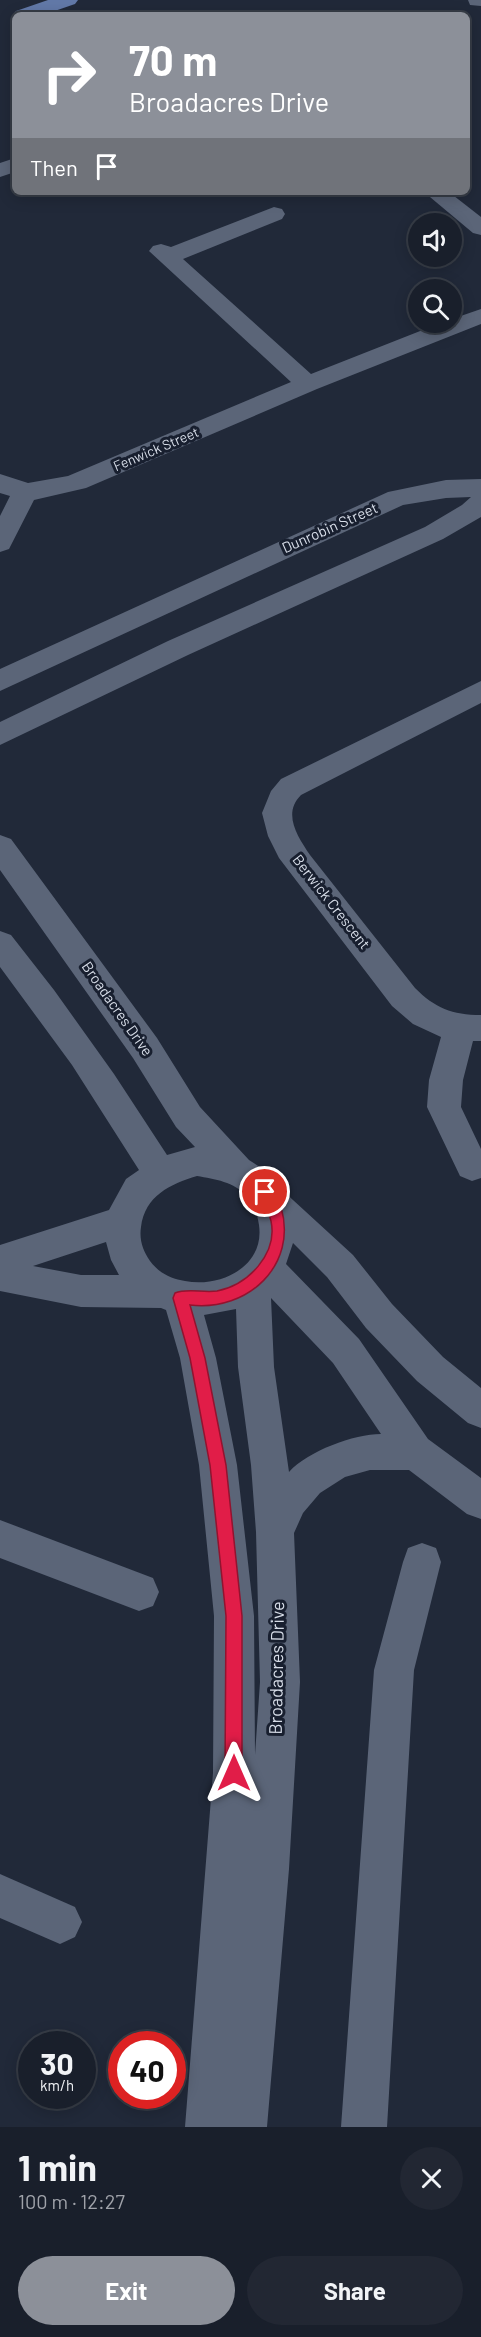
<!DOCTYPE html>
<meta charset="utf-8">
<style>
body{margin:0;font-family:Barlow,sans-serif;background:#222733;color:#f1f3f6;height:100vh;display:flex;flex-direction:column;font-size:22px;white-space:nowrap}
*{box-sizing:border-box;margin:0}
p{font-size:20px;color:#9fa2a9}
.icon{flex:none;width:33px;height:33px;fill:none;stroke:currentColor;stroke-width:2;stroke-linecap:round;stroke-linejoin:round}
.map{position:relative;height:2127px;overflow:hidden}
.sheet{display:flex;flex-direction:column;background:#191f2b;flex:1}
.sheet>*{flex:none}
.top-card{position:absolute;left:12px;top:12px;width:458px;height:183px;border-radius:9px;box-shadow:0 3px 15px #0003,0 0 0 2px #373d47;background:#8c9099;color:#fff;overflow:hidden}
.buttons{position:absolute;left:408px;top:213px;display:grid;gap:12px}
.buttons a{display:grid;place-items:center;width:54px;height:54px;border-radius:50%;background:#191f2b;box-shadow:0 3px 15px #0003,0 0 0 2px #373d47;font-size:30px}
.speed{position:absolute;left:18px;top:2031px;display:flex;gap:12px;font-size:30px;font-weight:700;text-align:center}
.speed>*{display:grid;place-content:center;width:78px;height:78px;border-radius:50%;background:#191f2b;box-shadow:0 3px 15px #0003,0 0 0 2px #373d47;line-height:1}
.speed small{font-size:15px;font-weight:400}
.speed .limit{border:9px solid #d22;background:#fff;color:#111}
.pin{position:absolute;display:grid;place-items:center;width:51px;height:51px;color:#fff;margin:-26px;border:3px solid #fff;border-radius:50%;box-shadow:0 2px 6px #0007}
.me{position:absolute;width:66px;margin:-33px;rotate:0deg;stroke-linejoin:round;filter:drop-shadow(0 0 4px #0008)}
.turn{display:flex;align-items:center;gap:21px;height:126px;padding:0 18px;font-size:27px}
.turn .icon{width:78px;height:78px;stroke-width:2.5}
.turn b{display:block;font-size:42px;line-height:51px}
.then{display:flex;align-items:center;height:57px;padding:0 18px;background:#0003;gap:12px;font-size:22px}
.round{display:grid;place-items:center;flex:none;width:63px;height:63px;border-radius:32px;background:#222733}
.overview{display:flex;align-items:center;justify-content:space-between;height:102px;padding:0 18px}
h1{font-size:36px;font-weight:700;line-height:45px}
.button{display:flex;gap:12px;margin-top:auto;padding:12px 18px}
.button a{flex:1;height:69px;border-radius:36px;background:#8c9099;color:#fff;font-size:24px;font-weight:700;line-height:69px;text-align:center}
.button a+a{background:#222733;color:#f1f3f6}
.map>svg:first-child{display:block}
</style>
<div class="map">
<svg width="481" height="2127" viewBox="0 0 481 2127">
<rect width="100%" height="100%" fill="#212939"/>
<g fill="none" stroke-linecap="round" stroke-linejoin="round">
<g fill="#5b6578" fill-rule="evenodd">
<path d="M 468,0 L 481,0 L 481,6 L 470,5 Z"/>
<path d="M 15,158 L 15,172 L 0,177 L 0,163 Z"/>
<path d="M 424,192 L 449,192 L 481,217 L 481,235 L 473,233 Z"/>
<path d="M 274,207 L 282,209 L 285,214 L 282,219 L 183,259 L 311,374 L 443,322 L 452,322 L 452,319 L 481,309 L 481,324 L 317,389 L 86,488 L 34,500 L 9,549 L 0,552 L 0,516 L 10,496 L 0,493 L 0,474 L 28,483 L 68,476 L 291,382 L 149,251 L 153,246 L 161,244 L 171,247 Z"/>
<path d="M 481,479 L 481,517 L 443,539 L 188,655 L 0,745 L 0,722 L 168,641 L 425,527 L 462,505 L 471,497 L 446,498 L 403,505 L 0,691 L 0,669 L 388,492 L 446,480 Z"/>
<path d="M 481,681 L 481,703 L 301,795 C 282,814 298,837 310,855 L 415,988 C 435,1008 452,1015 481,1015 L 481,1041 L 473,1041 L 463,1080 L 461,1107 L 481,1149 L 481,1178 L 472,1181 L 460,1176 L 427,1107 L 429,1080 L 441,1037 L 413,1024 L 392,1006 L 279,858 L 268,836 L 262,813 L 271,791 L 281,779 Z"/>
<path d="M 0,835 L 11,839 L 157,1038 L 200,1107 L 249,1160 L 272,1175 L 281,1189 L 353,1255 L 392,1304 L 443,1357 L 481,1388 L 481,1428 L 468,1423 L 417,1381 L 366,1328 L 327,1277 L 293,1243 L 286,1264 L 359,1339 L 428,1439 L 481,1478 L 481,1519 L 467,1514 L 409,1470 L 370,1470 L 345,1477 L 320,1493 L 303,1513 L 294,1533 L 300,1682 L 289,1869 L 267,2127 L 185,2127 L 213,1773 L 214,1616 L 199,1465 L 180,1358 L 166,1310 L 161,1308 L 81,1307 L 0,1291 L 0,1245 L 109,1210 L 126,1179 L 139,1170 L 72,1065 L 0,967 L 0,931 L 11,935 L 54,990 L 114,1074 L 167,1155 L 195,1147 L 176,1127 L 133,1058 L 0,870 ZM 197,1176 C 215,1179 234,1182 247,1196 C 255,1204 257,1214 259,1225 C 265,1267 220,1288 185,1281 C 171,1279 159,1273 150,1261 C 143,1251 139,1240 141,1227 C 145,1196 170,1184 197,1176 ZM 106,1242 L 111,1260 L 119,1275 L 81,1275 L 33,1266 ZM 271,1298 L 333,1363 L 381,1434 C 354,1434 308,1451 289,1472 L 274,1367 ZM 236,1309 L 238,1367 L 251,1465 L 256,1532 L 260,1682 L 255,1755 L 254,1616 L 237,1465 L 216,1358 L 204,1315 Z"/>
<path d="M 0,1520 L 153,1578 L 159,1592 L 153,1606 L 139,1611 L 0,1558 Z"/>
<path d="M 422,1543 L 436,1548 L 441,1562 L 414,1670 L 387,2127 L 341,2127 L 374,1670 L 403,1562 L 408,1548 Z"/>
<path d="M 0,1874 L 75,1907 L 82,1922 L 75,1937 L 60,1944 L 0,1918 Z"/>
</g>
<path fill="#6279a8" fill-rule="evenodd" d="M 48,0 L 78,0 L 75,4 L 43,15 L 15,15 L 15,18 L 13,15 L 16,11 Z"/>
</g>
<path fill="#e11d48" stroke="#92132f" stroke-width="1.5" d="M 265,1185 C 274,1189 278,1198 281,1207 C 298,1265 248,1312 190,1305 L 205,1358 L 226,1465 L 242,1616 L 242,1773 L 240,1779 L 234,1781 L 227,1779 L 225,1773 L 226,1616 L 210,1465 L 190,1358 L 173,1298 L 175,1293 C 187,1288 203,1293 217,1291 C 248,1285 278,1254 271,1221 C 268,1209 263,1202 258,1192 L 260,1187 Z"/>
<g text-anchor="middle" stroke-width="6" stroke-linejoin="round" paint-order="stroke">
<g font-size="14" fill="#d7dde8" stroke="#181f2f">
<text transform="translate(156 449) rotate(-23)" y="5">Fenwick Street</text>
</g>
<g font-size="15" fill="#d7dde8" stroke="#181f2f">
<text transform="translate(330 528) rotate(-24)" y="5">Dunrobin Street</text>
<text transform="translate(331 902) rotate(52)" y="5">Berwick Crescent</text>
<text transform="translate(117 1009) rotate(55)" y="5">Broadacres Drive</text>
</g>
<g font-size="18" fill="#d7dde8" stroke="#181f2f">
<text transform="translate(277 1668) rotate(-89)" y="6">Broadacres Drive</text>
</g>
</g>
</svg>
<div class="buttons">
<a><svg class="icon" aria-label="sound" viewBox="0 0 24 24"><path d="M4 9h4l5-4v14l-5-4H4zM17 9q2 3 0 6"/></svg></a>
<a><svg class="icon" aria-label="search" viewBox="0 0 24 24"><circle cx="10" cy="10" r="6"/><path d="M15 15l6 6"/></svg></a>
</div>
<div class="speed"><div>30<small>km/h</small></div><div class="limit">40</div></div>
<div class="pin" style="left:265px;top:1192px;background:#d93025"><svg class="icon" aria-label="arrive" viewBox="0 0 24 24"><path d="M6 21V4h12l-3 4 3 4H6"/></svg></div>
<svg class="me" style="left:234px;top:1773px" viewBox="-20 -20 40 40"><path d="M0-17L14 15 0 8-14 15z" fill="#e11d48" stroke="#fff" stroke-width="4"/></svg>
<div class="top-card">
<div class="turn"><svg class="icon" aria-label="right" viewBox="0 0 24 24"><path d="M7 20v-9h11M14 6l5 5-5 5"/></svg><div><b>70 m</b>Broadacres Drive</div></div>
<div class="then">Then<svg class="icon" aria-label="arrive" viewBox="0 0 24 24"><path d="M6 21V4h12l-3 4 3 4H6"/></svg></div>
</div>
</div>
<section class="sheet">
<div class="overview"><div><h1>1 min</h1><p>100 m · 12:27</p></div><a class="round"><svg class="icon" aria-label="close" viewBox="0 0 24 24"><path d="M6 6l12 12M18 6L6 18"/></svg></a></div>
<div class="button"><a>Exit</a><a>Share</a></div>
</section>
